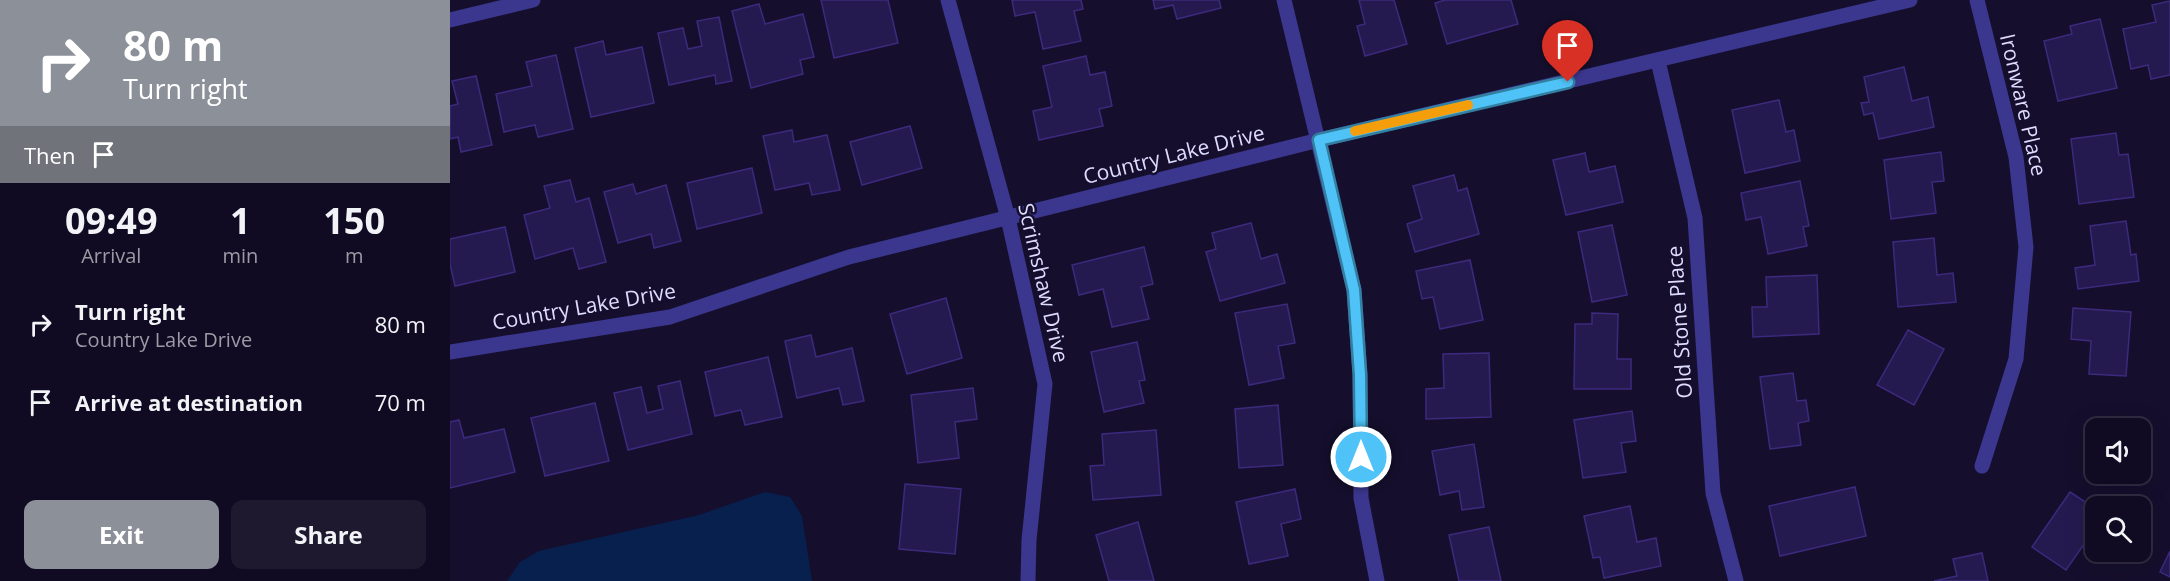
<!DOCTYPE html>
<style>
body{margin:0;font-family:"Open Sans",sans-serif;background:#1e192f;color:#f1f3f6;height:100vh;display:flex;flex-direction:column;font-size:22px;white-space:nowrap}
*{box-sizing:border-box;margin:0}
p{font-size:20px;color:#9c9ba5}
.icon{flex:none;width:33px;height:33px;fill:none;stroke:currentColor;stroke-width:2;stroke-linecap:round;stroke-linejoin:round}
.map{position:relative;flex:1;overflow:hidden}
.drawer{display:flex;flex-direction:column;background:#100b22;width:450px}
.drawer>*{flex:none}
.banner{background:#8c9099;color:#fff;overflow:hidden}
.fabs{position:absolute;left:1635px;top:418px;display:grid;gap:12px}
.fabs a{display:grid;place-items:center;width:66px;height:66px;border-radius:12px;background:#100b22;box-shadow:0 6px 24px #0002,0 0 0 2px #302b40;font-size:30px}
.pin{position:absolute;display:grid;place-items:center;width:51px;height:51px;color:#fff;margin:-62px -26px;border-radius:50% 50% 50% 0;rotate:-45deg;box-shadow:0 0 6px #0007}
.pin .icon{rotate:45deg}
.me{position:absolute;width:66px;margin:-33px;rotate:0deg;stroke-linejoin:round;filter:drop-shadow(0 0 4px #0008)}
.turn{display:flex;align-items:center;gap:21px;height:126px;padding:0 24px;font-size:27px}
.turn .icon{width:78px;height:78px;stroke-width:2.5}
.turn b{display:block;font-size:42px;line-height:51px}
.then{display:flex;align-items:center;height:57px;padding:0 24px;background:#0003;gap:12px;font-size:22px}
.eta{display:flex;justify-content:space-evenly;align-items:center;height:102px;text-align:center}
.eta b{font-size:36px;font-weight:700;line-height:42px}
.action{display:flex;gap:12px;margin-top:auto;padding:12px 24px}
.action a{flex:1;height:69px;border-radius:12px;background:#8c9099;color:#fff;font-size:24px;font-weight:700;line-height:69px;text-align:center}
.action a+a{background:#1e192f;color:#f1f3f6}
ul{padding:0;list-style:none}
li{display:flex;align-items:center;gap:18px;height:78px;padding:0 24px}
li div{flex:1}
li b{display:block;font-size:22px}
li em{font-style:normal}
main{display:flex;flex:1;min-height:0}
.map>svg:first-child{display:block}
</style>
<main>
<section class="drawer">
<div class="banner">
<div class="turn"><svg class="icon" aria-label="right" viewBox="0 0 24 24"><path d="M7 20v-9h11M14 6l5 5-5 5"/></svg><div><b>80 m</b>Turn right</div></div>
<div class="then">Then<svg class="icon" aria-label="arrive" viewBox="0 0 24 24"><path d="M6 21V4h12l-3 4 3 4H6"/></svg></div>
</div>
<div class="eta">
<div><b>09:49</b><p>Arrival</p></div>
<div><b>1</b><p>min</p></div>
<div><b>150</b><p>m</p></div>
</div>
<ul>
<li><svg class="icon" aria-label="right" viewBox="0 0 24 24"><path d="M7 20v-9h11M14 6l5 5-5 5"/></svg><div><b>Turn right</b><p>Country Lake Drive</p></div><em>80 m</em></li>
<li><svg class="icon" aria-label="arrive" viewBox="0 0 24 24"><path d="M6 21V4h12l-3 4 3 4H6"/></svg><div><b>Arrive at destination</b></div><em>70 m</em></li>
</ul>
<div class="action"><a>Exit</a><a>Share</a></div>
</section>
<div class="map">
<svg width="1720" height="581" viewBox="0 0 1720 581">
<rect width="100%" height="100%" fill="#150f2d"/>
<path fill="#07204e" d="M 315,492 L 340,497 L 352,516 L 362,581 L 57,581 L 70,562 L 89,551 L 249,515 Z"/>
<g fill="#251a4f" stroke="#3b2a7d" stroke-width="1.5">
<path d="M 371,0 L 438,0 L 448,43 L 384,58 Z"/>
<path d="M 562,0 L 631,0 L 633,9 L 624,11 L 631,41 L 593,49 L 585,12 L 565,16 Z"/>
<path d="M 703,0 L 769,0 L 771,8 L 727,19 L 723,5 L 705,9 Z"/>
<path d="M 909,0 L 944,0 L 957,44 L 915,56 L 907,26 L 915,24 Z"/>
<path d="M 995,0 L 1061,0 L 1068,24 L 997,44 L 985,3 Z"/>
<path d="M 1720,1 L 1720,75 L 1701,79 L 1698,65 L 1681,69 L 1673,29 L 1706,22 L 1702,5 Z"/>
<path d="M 309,4 L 315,24 L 353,14 L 364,57 L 350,60 L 353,74 L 301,88 L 282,11 Z"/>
<path d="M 269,17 L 282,81 L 266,84 L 265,75 L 219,85 L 208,33 L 233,28 L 238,49 L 252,46 L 247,21 Z"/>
<path d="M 1650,19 L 1667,88 L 1608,101 L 1594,41 L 1622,34 L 1620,26 Z"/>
<path d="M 153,41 L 156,55 L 192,47 L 204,103 L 141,117 L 125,48 Z"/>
<path d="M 106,55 L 123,129 L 88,137 L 85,125 L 54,132 L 46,94 L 82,86 L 76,62 Z"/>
<path d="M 636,56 L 640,75 L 655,72 L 662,106 L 649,109 L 653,126 L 589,140 L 583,111 L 602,107 L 593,66 Z"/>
<path d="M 1454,67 L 1462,101 L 1478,97 L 1484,127 L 1429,139 L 1423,113 L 1414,115 L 1411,103 L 1419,102 L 1414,77 Z"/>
<path d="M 26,76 L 42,145 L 11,152 L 8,137 L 0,139 L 0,106 L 8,104 L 2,81 Z"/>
<path d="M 1329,100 L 1336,132 L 1344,130 L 1350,161 L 1295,173 L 1282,110 Z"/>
<path d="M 460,126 L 472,168 L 412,185 L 400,142 Z"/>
<path d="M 342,130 L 344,142 L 377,135 L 390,190 L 362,195 L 359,183 L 325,190 L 313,136 Z"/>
<path d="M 1666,133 L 1669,155 L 1678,154 L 1684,197 L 1629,204 L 1621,139 Z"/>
<path d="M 1491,152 L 1494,181 L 1482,182 L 1486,213 L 1441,219 L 1434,160 Z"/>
<path d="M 1135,153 L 1139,172 L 1165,166 L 1173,202 L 1116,215 L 1103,160 Z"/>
<path d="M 302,168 L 312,213 L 247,229 L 237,183 Z"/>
<path d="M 1004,175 L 1008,191 L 1017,188 L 1029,234 L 965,252 L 957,224 L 972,219 L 963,186 Z"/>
<path d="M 120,180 L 126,202 L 139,198 L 156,262 L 129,269 L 123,248 L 85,259 L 74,215 L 100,208 L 94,186 Z"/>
<path d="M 1350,181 L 1359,226 L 1353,227 L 1357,246 L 1318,254 L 1311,217 L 1296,220 L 1291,193 Z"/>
<path d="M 183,184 L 186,194 L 216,185 L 231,241 L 204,248 L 201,234 L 168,243 L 154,192 Z"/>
<path d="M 1676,221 L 1681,255 L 1686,254 L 1689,281 L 1628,289 L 1625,268 L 1645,265 L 1640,226 Z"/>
<path d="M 801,223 L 811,259 L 827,254 L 835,283 L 770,301 L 756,252 L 766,249 L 762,233 Z"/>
<path d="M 1162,225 L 1177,295 L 1142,302 L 1128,232 Z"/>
<path d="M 55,227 L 65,272 L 5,286 L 0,264 L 0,239 Z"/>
<path d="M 1484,238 L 1487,275 L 1503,273 L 1506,302 L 1448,307 L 1443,242 Z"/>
<path d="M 694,247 L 703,284 L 691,287 L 699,319 L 662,327 L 653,289 L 629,295 L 622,265 Z"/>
<path d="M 1020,260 L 1033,320 L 990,329 L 983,297 L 972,299 L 966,271 Z"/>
<path d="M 1367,275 L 1369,334 L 1303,337 L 1302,307 L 1317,307 L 1316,277 Z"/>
<path d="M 496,298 L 512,358 L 457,374 L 440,314 Z"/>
<path d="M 837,304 L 845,343 L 828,346 L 834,378 L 799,385 L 785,313 Z"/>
<path d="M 1623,308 L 1681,312 L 1676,376 L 1639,374 L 1641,341 L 1621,339 Z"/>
<path d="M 1142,313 L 1168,314 L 1167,359 L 1181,359 L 1181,389 L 1124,389 L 1125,324 L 1142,324 Z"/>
<path d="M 1458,330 L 1494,349 L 1464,405 L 1427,385 Z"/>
<path d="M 361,335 L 366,357 L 402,348 L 414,401 L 393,405 L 389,388 L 347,398 L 335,341 Z"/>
<path d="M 687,342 L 695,380 L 689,381 L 694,403 L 654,412 L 641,352 Z"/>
<path d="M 1039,353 L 1041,417 L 976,419 L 976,389 L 994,388 L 993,354 Z"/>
<path d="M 318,357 L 332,417 L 295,425 L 291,410 L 265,416 L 255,372 Z"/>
<path d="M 1343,373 L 1347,401 L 1356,400 L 1359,421 L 1348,423 L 1351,445 L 1320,449 L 1310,377 Z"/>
<path d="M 230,381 L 242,434 L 178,450 L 164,393 L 191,387 L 197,413 L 213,409 L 208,386 Z"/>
<path d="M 523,388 L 527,419 L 505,422 L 509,458 L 468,463 L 461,395 Z"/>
<path d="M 145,403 L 159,461 L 95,476 L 81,418 Z"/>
<path d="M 828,405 L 833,465 L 789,468 L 785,409 Z"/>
<path d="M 1182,411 L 1186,441 L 1171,443 L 1176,472 L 1133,478 L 1124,420 Z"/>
<path d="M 9,420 L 14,438 L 54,429 L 65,472 L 0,488 L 0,422 Z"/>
<path d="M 706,430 L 711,495 L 643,500 L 640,466 L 654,465 L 652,434 Z"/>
<path d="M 1024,444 L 1034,507 L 1012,510 L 1009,491 L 990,495 L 982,451 Z"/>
<path d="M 455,484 L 511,489 L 505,554 L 449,549 Z"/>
<path d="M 1405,487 L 1416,536 L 1330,556 L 1319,506 Z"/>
<path d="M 845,489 L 851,519 L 831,524 L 838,556 L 799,564 L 786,502 Z"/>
<path d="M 1620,492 L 1646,509 L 1646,527 L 1616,570 L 1582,547 Z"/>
<path d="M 1180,506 L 1187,542 L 1206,538 L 1211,566 L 1154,578 L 1150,557 L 1143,558 L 1134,516 Z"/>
<path d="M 688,522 L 704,581 L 659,581 L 646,535 Z"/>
<path d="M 1039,527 L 1051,581 L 1009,581 L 999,535 Z"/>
<path d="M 1720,551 L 1720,577 L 1710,572 Z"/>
<path d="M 1532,553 L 1538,581 L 1484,581 L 1507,576 L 1503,559 Z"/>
</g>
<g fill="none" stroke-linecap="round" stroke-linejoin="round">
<g stroke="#3b378f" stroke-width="15">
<path d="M 498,0 L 558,218 L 595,384 L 579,540 L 578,581"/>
<path d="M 834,0 L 904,290 L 910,375 L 911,498 L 927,581"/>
<path d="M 1527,0 L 1566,157 L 1576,247 L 1566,359 L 1532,466"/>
<path d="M 0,20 L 83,0"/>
<path d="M 1208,61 L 1245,218 L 1263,493 L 1286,581"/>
<path d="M 0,352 L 220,317 L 399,257 L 869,140 L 1460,0"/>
</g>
</g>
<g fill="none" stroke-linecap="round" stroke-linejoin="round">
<defs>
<path id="route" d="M 911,457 L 910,375 L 904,290 L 869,140 L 1118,82"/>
</defs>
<use href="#route" stroke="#337fa1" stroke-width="15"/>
<use href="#route" stroke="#4fc3f7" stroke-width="10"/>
<path stroke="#f59e0b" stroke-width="10" d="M 905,131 L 1018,105"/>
</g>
<g text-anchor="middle" stroke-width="5" stroke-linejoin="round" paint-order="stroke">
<g font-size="21" fill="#dfdbff" stroke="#150f2d">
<text transform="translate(1573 105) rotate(77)" y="7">Ironware Place</text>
<text transform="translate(724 155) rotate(-14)" y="7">Country Lake Drive</text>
<text transform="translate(593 283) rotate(77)" y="7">Scrimshaw Drive</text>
<text transform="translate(134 307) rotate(-10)" y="7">Country Lake Drive</text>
<text transform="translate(1230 322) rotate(-94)" y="7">Old Stone Place</text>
</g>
</g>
</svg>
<div class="fabs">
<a><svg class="icon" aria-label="sound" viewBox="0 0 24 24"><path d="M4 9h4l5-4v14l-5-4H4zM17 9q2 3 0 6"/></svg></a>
<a><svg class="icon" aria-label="search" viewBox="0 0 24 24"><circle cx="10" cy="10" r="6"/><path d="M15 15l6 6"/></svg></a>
</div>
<div class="pin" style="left:1118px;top:82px;background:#d93025"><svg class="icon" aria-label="arrive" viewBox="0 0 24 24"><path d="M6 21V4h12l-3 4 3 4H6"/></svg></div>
<svg class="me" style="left:911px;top:457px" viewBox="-20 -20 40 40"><circle r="17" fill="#4fc3f7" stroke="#fff" stroke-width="3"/><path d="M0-11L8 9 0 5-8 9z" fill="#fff"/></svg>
</div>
</main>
